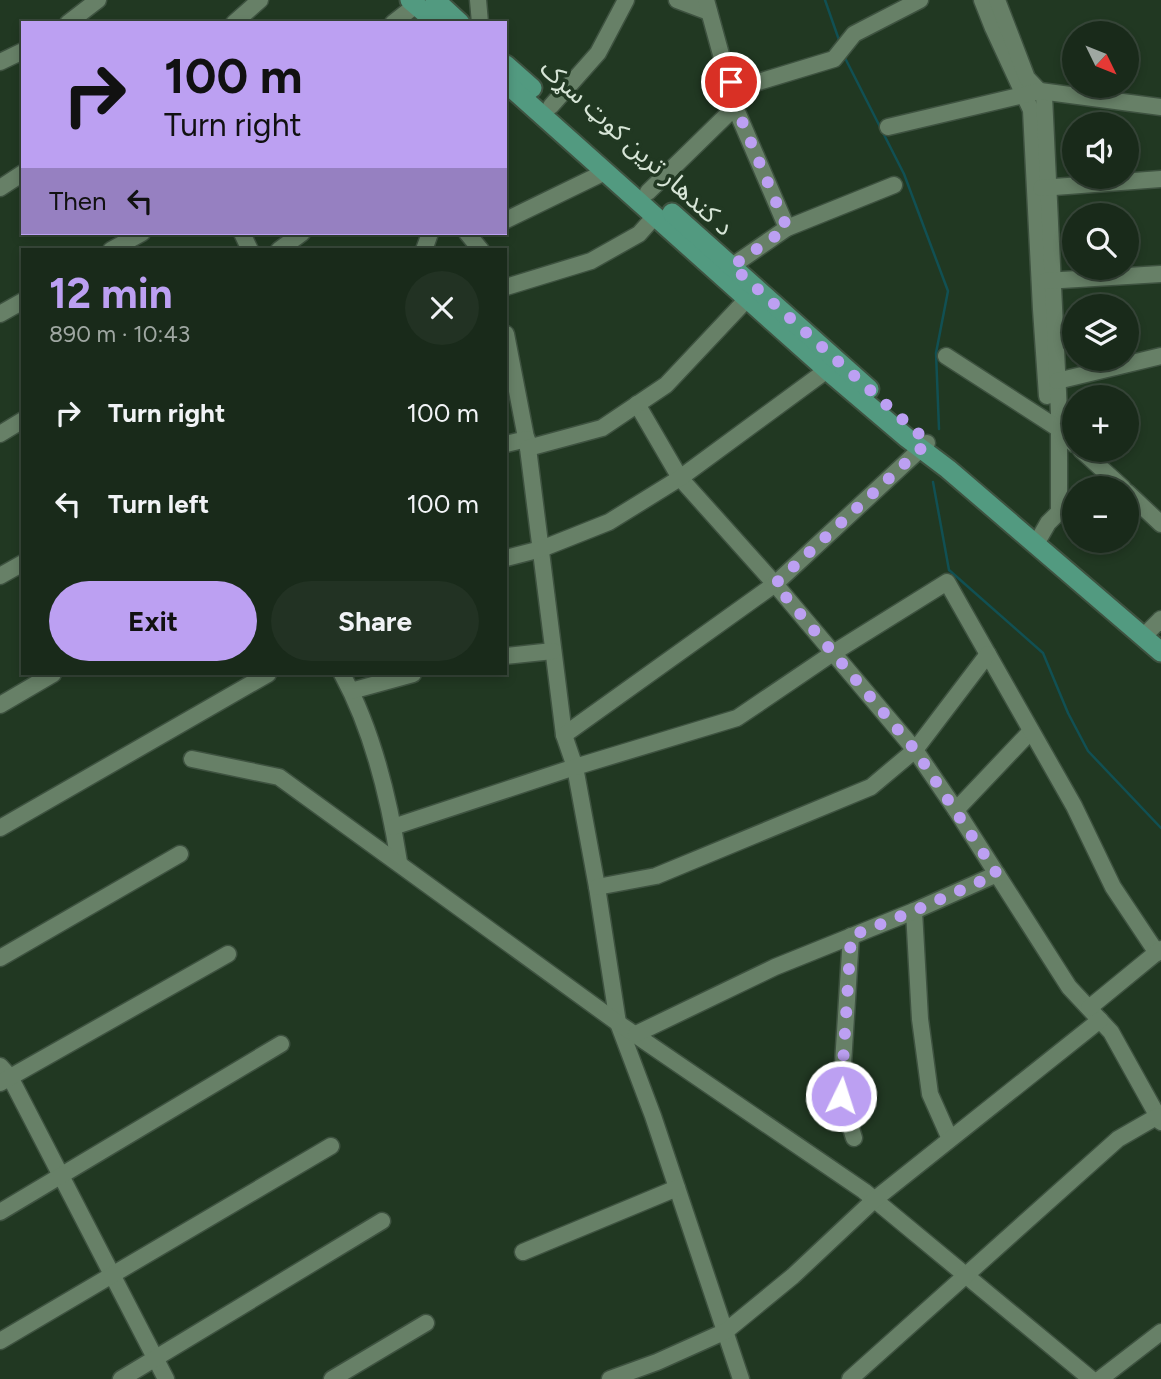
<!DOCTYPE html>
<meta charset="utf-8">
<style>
body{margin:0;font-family:Figtree,"Noto Sans Arabic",sans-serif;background:#223223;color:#f1f3f6;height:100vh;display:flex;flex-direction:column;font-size:26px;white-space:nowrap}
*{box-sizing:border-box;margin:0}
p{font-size:23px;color:#9fa7a2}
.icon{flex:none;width:38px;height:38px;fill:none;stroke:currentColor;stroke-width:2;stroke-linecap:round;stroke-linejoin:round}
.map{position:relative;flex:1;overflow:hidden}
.drawer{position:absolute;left:21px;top:248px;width:486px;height:427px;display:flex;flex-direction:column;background:#192a1a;border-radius:0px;box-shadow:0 4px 10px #0003,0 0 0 2px #374639}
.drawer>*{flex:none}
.banner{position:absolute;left:21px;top:21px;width:486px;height:214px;border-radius:0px;box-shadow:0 4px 10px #0003,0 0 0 2px #374639;background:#bca0f2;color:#111;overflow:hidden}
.needle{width:46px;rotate:133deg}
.tools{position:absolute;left:1062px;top:21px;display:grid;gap:14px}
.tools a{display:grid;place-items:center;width:77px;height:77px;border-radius:50%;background:#192a1a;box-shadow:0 4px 10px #0003,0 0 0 2px #374639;font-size:35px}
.pin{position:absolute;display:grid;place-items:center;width:60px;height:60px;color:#fff;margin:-30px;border:4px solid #fff;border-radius:50%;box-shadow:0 2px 7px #0007}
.me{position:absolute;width:77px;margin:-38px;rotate:4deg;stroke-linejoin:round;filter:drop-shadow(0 0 5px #0008)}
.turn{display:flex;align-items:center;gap:24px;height:147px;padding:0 28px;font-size:32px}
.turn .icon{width:91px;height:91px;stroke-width:2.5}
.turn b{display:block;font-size:49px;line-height:60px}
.then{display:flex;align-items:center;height:66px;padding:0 28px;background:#0003;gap:14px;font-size:26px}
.round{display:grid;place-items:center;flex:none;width:74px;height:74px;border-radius:37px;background:#223223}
.overview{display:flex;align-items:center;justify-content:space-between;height:119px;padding:0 28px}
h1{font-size:42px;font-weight:700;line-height:52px;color:#bca0f2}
.button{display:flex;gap:14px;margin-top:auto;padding:14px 28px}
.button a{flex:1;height:80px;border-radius:42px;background:#bca0f2;color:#111;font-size:28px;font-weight:700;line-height:80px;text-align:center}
.button a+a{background:#223223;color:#f1f3f6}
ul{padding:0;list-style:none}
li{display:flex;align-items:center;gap:21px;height:91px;padding:0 28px}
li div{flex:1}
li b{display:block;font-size:26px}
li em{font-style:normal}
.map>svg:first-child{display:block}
</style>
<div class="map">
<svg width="1161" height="1379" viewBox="0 0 1161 1379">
<rect width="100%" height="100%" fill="#213822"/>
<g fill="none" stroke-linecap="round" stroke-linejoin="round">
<g stroke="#115053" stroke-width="2.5">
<path d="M 825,0 L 839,40"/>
<path d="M 845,58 L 904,174 L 948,291 L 936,353 L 939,429"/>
<path d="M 933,482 L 949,570 L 1043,653 L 1068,713 L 1088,751 L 1161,828"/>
</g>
<defs>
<g id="minor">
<path d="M 478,0 L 480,23"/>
<path d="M 677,0 L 709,12"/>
<path d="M 706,0 L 725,69 L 737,96"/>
<path d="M 982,0 L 993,28 L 1031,110 L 1041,309 L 1047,396"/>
<path d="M 997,0 L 1027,78 L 1044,96 L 1059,413 L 1059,512 L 1048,523 L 1036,544"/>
<path d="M 68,23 L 98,0"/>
<path d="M 234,23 L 260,0"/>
<path d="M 393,23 L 416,5 L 415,0"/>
<path d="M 0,62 L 23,51"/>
<path d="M 551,106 L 598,53 L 626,0"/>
<path d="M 735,107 L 787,228"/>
<path d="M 888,127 L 1040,91 L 1161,107"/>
<path d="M 0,188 L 23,173"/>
<path d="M 1041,188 L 1161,179"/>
<path d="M 648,192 L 735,107 L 737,96 L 742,87 L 834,59 L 854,34 L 920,0"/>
<path d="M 506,220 L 605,172"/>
<path d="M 242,233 L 250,250"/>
<path d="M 467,233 L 481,250"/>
<path d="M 111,250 L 142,233"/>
<path d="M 279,250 L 302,233"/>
<path d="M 424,250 L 430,233"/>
<path d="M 732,266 L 787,228 L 894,185"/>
<path d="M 1045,281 L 1161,274"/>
<path d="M 506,287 L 591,261 L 639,234 L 655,216"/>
<path d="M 0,314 L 23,301"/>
<path d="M 506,334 L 528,448 L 564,735 L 575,767 L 597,887 L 618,1023 L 653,1116 L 741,1379"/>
<path d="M 946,356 L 1059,429 L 1074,444"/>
<path d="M 1057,381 L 1161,356"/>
<path d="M 637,404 L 680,478 L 775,584 L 915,750 L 956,810 L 1069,987 L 1111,1032 L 1161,1122"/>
<path d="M 0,434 L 23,420"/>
<path d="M 506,444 L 527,439"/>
<path d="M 528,448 L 602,428 L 666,385 L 748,298"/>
<path d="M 1081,450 L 1123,488"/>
<path d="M 1127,492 L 1161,524"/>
<path d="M 506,558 L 541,549 L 609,522 L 680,478 L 827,370"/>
<path d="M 0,576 L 23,563"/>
<path d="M 1143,637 L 1161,619"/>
<path d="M 506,656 L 553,651"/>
<path d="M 342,674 C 373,731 389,798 399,862"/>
<path d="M 351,691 L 413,674"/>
<path d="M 0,705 L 53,674"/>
<path d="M 564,735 L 775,584 L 927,443"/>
<path d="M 192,759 L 279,777 L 618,1023 L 864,1191 L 1091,1379"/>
<path d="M 956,810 L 1031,731"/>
<path d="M 393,827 L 575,767 L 737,718 L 833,653 L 947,582 L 1074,806 L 1113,887 L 1157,953"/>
<path d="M 0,828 L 268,674"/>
<path d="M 597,887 L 656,876 L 871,787 L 915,750 L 988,654"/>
<path d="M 914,911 L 920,1019 L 930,1094 L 950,1139"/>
<path d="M 851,936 L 841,1096 L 854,1138"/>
<path d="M 0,958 L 180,854"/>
<path d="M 1089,1008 L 1161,949"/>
<path d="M 636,1034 L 775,967 L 914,911 L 997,874"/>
<path d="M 0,1066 L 10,1077 L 166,1379"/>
<path d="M 0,1083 L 228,954"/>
<path d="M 0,1212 L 281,1044"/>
<path d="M 523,1252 L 677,1188"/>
<path d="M 0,1341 L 331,1146"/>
<path d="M 121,1379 L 382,1221"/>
<path d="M 332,1379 L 426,1323"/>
<path d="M 610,1379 L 657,1362 L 726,1331 L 793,1276 L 874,1200 L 1100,1020"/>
<path d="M 850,1379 L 1118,1139 L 1158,1116"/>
<path d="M 1100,1379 L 1161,1332"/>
</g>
<g id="major">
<path d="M 410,0 L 437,23"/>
<path d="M 435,0 L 460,23"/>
<path d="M 506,65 L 532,88"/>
<path d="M 506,83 L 827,370 L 907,438 L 948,469 L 1161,652"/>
<path d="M 672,213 L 869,389"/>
</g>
</defs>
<use href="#minor" stroke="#3e5240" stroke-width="19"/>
<use href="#major" stroke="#3e5240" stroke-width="23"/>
<use href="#minor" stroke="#678067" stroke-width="16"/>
<use href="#major" stroke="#529a80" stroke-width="19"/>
</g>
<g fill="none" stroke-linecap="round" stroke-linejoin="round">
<path stroke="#bca0f2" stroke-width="12" stroke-dasharray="0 21.6" d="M 731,82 L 737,96 L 736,107 L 787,228 L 732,266 L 919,434 L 927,443 L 775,584 L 915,750 L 997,874 L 914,911 L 851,936 L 841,1096"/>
</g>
<g text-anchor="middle" stroke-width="7" stroke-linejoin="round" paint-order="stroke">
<g font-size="26" fill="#d7e5d7" stroke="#213822">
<text transform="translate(637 147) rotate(42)" y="9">د کندهار ترين کوټ سړک</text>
</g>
</g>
</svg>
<div class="tools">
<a><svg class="needle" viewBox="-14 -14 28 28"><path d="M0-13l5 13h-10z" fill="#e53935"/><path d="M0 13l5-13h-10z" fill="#9fa7a2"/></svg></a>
<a><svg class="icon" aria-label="sound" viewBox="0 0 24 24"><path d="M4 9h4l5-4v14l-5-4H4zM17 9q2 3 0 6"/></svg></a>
<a><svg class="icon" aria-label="search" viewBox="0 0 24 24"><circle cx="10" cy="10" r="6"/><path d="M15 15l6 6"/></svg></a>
<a><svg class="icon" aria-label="layers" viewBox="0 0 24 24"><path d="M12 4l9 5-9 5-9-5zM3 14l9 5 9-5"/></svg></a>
<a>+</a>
<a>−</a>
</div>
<div class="pin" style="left:731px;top:82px;background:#d93025"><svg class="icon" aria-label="arrive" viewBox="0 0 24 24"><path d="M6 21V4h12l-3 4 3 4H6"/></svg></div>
<svg class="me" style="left:841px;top:1096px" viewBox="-20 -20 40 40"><circle r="17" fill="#bca0f2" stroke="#fff" stroke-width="3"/><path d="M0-11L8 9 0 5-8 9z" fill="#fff"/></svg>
<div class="banner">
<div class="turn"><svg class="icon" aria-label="right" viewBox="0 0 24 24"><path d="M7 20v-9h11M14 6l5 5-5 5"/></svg><div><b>100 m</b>Turn right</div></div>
<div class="then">Then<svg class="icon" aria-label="left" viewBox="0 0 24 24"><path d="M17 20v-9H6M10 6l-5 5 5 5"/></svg></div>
</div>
<section class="drawer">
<div class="overview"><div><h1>12 min</h1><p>890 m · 10:43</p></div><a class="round"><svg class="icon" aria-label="close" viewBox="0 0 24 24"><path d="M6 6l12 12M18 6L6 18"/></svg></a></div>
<ul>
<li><svg class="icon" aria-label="right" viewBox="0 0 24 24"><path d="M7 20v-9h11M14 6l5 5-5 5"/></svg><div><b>Turn right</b></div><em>100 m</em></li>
<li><svg class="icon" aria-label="left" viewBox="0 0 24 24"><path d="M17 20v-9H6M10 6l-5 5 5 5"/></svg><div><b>Turn left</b></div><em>100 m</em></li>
</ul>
<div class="button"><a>Exit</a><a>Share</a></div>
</section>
</div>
